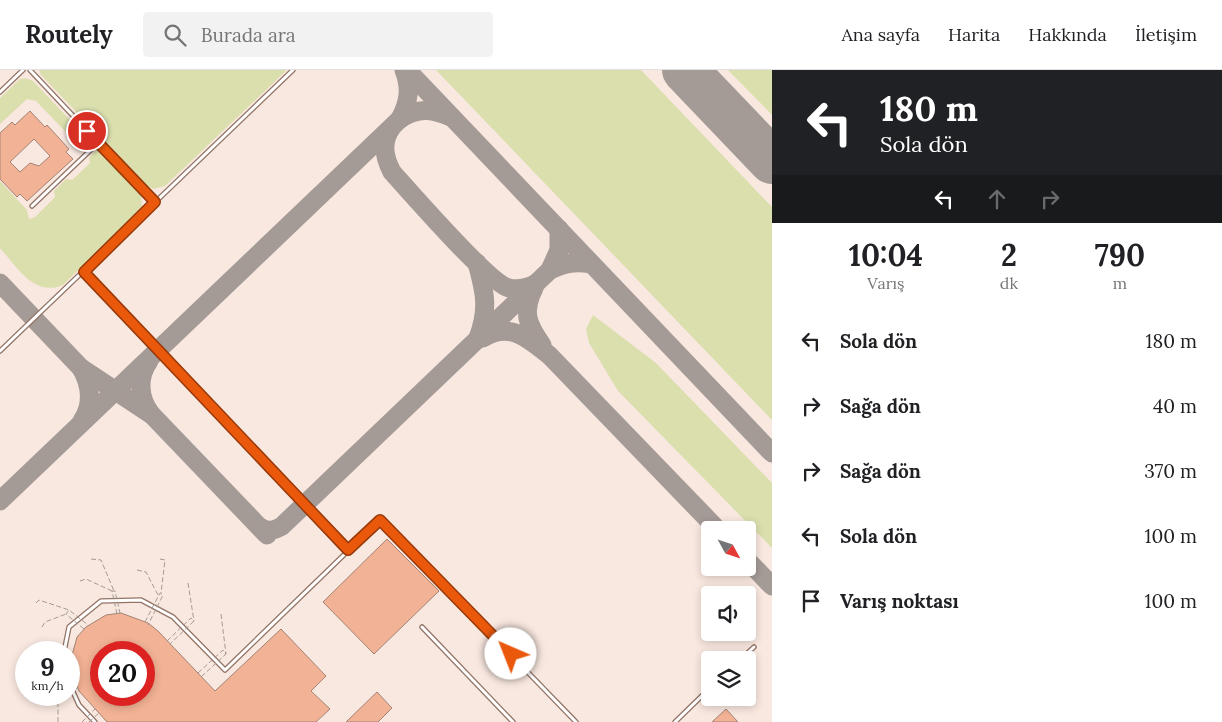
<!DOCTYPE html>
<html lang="tr">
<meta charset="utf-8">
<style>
body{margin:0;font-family:Lora,serif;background:#f2f2f2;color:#202124;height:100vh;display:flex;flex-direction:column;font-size:19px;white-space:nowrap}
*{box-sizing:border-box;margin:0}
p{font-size:16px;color:#757577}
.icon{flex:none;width:28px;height:28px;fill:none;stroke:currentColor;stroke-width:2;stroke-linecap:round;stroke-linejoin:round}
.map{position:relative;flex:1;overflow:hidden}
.sheet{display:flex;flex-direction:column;background:#fff;width:450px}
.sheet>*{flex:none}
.top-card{background:#202124;color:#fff;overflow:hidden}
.needle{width:32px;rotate:130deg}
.controls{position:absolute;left:701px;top:451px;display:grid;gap:10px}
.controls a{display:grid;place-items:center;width:55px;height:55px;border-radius:5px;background:#fff;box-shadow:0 2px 8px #0003;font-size:25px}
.speed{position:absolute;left:15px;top:571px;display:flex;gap:10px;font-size:25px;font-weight:700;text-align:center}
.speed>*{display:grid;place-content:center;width:65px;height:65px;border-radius:50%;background:#fff;box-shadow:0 2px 8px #0003;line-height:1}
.speed small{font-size:12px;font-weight:400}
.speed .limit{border:8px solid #d22;background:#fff;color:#111}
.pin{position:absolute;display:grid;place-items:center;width:42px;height:42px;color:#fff;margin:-21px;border:2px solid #fff;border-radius:50%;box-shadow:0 1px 5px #0007}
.me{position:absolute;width:55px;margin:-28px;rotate:316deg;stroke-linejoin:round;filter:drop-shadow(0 0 4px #0008)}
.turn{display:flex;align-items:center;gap:18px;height:105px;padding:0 25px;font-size:22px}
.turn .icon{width:65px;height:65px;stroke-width:2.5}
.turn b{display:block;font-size:35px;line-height:42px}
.lanes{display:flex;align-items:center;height:48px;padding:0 25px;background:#0003;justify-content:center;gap:25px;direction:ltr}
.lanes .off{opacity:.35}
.eta{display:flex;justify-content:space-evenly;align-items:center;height:85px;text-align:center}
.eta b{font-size:30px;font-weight:700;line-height:35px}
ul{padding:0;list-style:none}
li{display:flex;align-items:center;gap:15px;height:65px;padding:0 25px}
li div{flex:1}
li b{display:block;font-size:19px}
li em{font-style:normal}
header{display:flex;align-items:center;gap:30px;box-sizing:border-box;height:70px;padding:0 25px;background:#fff;border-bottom:1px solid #e0e0e0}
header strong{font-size:24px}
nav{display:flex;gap:28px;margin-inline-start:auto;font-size:18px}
.search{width:350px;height:45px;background:#f2f2f2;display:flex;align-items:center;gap:12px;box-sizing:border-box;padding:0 18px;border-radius:5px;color:#757577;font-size:19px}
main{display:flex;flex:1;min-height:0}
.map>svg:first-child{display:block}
</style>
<header>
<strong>Routely</strong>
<div class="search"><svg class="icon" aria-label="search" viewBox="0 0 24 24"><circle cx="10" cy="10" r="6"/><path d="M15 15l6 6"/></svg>Burada ara</div>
<nav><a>Ana sayfa</a><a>Harita</a><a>Hakkında</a><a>İletişim</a></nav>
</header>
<main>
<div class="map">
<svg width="772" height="652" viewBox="0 0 772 652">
<rect width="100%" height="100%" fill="#fcf5f2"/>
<path fill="#f9e8e0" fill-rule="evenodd" d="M 0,0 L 772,0 L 772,652 L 0,652 ZM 710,460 L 748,460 L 748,498 L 710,498 ZM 710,525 L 748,525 L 748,562 L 710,562 ZM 26,582 L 69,582 L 69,625 L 26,625 ZM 101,582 L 144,582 L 144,625 L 101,625 ZM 710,590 L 748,590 L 748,628 L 710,628 Z"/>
<g fill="#dbdfae">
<path d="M 39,0 L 287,0 L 165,116 L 153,119 L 146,115 L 41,5 Z"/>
<path d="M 436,0 L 641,0 L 772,137 L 772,350 Z"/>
<path d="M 728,0 L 772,0 L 772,45 Z"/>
<path d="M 25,8 L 33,11 L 92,73 L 86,80 L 82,79 L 36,31 L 27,29 L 0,54 L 0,28 L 20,9 Z"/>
<path d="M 97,79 L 141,126 L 142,137 L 63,215 C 34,227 18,198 0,178 L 0,111 L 27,140 L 29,149 L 35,147 L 55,127 L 54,121 L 66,109 L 72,110 L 90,93 L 89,88 Z"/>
<path d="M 593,245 L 656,293 L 772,413 L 772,478 L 618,321 L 589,273 L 586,259 Z"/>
</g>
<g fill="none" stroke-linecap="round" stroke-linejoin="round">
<g stroke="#a49a96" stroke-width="19">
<path d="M 407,0 L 772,383"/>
<path d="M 400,49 C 418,37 432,39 451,47"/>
<path d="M 392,57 C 381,72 384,87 392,102 C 410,122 490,214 509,218 C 518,220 527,218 535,214"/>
<path d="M 559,159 L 559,180 L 550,200 C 565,193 575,191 591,194"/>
<path d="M 477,193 C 485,222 489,239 478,268"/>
<path d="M 0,213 L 81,298 L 152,345 L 267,465"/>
<path d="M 534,218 C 522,242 527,254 542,275"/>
<path d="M 483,268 C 510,251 529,269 550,286 L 718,460"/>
<path d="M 149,291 C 137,307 139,329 151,344"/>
<path d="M 81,298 C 91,315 93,335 82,351"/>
<path d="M 0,431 L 400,49 C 409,32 411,18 404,0"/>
<path d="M 260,457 C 268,462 274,461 282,456 L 550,200"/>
<path d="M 748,491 L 772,516"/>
</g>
<path stroke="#a49a96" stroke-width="46" d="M 685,0 L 772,91"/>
</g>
<g fill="#f2b295" stroke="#a38375" fill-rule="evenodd">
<path d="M 30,41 L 45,57 L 47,55 L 69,79 L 66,82 L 73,89 L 27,131 L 20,124 L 17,127 L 0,109 L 0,63 L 12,52 L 15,55 ZM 34,69 L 50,86 L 39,96 L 30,93 L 20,102 L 10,92 Z"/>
<path d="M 387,469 L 439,521 L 374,584 L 323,532 Z"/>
<path d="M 121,543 L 148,553 L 158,561 L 215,621 L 281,559 L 326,606 L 311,621 L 330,639 L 316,652 L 107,652 L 79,621 L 72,604 L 71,589 L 77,567 L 86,557 L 106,545 ZM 101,582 L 144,582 L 144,625 L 101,625 Z"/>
<path d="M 377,622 L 392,638 L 378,652 L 346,652 Z"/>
<path d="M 726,639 L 738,652 L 712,652 Z"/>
</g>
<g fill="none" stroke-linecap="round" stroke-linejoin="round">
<defs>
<g id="lane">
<path d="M 30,0 L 155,133"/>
<path d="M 0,22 L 23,0"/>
<path d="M 32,136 L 98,73"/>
<path d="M 84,202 L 348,480"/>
<path d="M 0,281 L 293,0"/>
<path d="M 422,557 L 513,652"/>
<path d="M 64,582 L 69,557 L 101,531 L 141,530 L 173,547 L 225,600 L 380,450 L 576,652"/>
<path d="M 740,590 L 754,577"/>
<path d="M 69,613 L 79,635 L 95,652"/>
<path d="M 675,652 L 710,618"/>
</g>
</defs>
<use href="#lane" stroke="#927365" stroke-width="5.5"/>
<g stroke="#a39a95" stroke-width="1" stroke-dasharray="5 2.5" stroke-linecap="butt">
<path d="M 91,489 L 101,490 L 114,521"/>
<path d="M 160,489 L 165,490 L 161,523"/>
<path d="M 137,500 L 146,502 L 158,525"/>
<path d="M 80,511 L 86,509 L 112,521"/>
<path d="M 188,513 L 194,551"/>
<path d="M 36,533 L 39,530 L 69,540"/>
<path d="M 221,544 L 226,584"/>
<path d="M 42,557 L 45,552 L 66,544"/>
<path d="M 69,588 L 71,588"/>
<path d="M 22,601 L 22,598 L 26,596"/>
<path d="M 57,625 L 59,628 L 65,625"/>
<path d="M 58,652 L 58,627"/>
</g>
<use href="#lane" stroke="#fff" stroke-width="3"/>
<g stroke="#a39a95" stroke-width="1" stroke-dasharray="5 2.5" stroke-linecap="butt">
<path d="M 117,544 L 112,521 L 115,521 L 120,543"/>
<path d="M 145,552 L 160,523 L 163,525 L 148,555"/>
<path d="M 84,559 L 66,544 L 69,540 L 88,555"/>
<path d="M 167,571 L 191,548 L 194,551 L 170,574"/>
<path d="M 198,603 L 223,580 L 226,584 L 201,607"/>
<path d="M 69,617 L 75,613"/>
<path d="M 69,623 L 77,618"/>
<path d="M 82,652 L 95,639"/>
<path d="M 89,652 L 99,643"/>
</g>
</g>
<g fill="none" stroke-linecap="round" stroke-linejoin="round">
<defs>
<path id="route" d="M 87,61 L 155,132 L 84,202 L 348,480 L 380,450 L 511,584"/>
</defs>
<use href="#route" stroke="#983908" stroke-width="12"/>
<use href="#route" stroke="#ea580c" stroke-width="9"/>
</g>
</svg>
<div class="controls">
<a><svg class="needle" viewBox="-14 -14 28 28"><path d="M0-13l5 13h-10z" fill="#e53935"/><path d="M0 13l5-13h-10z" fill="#757577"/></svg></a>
<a><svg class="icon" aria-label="sound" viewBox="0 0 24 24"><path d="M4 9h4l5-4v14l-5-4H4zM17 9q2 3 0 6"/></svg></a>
<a><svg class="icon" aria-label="layers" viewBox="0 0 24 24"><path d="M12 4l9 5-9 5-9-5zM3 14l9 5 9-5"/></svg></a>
</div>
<div class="speed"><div>9<small>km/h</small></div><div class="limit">20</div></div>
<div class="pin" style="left:87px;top:61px;background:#d93025"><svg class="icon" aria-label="arrive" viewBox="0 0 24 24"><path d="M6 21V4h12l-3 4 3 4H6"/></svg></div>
<svg class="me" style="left:511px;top:584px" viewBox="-20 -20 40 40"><circle r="19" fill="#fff"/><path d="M0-13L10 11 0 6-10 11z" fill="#ea580c"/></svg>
</div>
<section class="sheet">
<div class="top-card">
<div class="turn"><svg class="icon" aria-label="left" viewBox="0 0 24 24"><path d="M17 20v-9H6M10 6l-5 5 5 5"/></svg><div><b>180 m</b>Sola dön</div></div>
<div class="lanes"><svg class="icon" aria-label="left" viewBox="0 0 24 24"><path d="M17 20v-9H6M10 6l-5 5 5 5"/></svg><svg class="icon off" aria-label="ahead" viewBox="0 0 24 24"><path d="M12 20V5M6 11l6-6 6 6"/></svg><svg class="icon off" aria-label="right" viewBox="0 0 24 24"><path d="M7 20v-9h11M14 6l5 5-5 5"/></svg></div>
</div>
<div class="eta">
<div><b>10:04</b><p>Varış</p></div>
<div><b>2</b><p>dk</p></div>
<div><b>790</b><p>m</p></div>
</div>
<ul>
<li><svg class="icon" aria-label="left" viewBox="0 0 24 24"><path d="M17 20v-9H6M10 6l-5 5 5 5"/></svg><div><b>Sola dön</b></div><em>180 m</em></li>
<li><svg class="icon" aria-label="right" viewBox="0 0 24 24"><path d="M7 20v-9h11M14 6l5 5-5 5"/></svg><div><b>Sağa dön</b></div><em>40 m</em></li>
<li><svg class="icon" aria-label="right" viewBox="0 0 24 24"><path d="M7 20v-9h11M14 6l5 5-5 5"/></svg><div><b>Sağa dön</b></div><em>370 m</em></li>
<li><svg class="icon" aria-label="left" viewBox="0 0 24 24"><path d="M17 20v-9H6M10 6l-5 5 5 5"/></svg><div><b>Sola dön</b></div><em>100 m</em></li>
<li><svg class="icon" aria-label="arrive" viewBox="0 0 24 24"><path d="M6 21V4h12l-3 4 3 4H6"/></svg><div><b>Varış noktası</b></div><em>100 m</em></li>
</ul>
</section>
</main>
